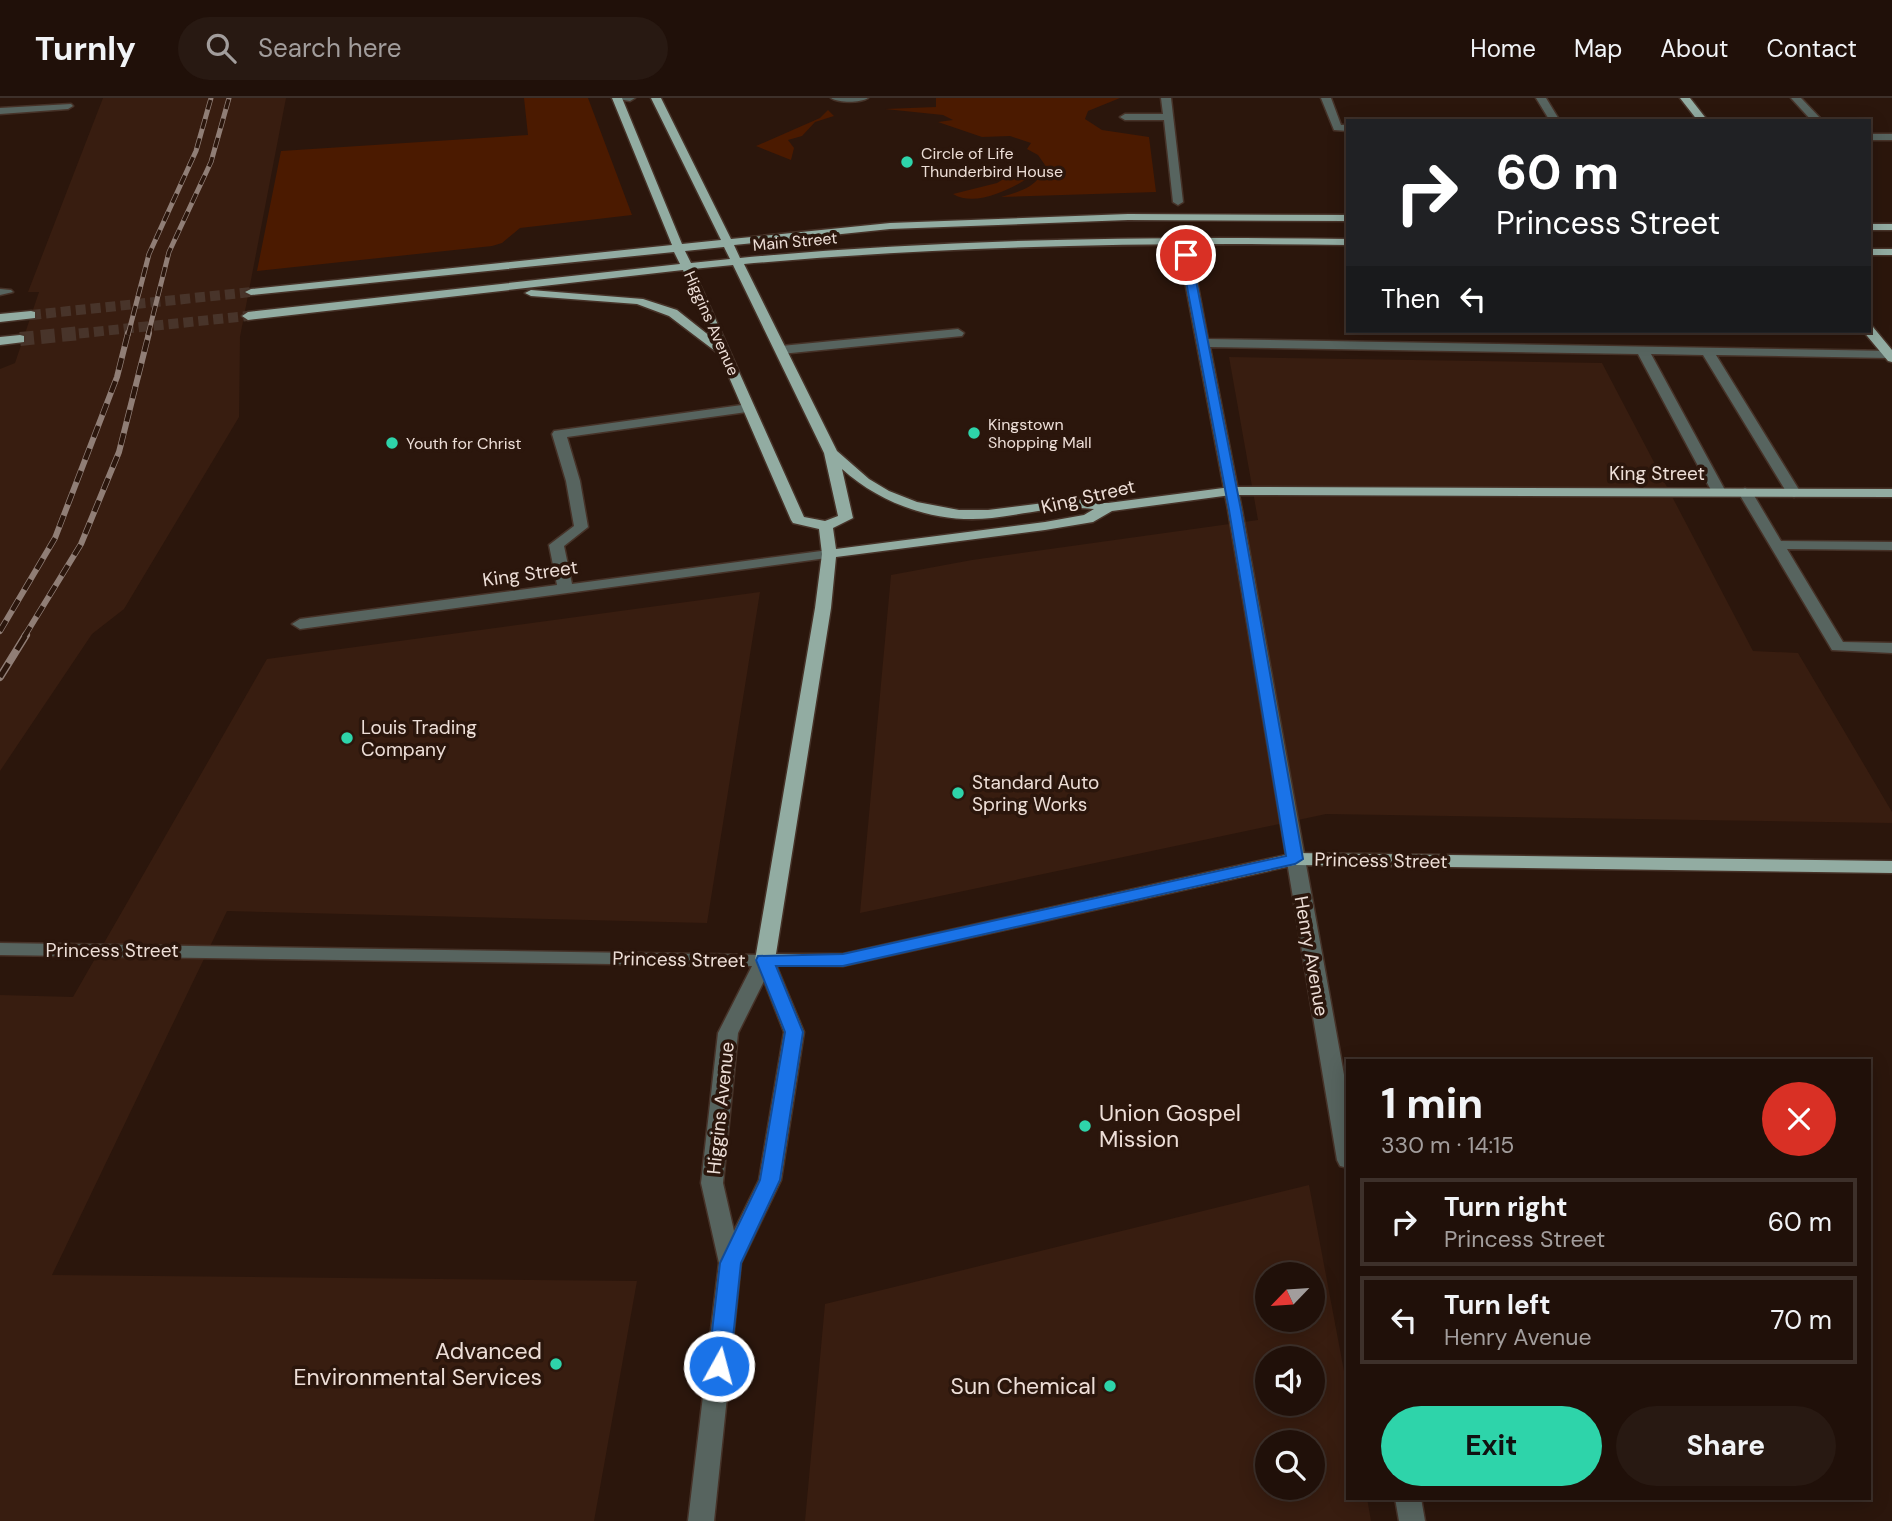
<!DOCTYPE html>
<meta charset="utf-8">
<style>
body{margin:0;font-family:"DM Sans",sans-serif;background:#281912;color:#f1f3f6;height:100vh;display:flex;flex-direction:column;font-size:26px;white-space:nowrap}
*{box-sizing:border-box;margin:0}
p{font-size:23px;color:#a29d9c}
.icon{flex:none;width:38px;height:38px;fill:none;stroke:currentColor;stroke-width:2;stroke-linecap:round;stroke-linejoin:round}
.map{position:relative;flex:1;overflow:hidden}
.panel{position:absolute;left:1346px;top:961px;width:525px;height:441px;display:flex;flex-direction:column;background:#201009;border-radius:0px;box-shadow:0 4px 18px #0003,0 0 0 2px #3d302a}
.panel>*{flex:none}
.banner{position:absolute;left:1346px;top:21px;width:525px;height:214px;border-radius:0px;box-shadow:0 4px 18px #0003,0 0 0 2px #3d302a;background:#202124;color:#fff;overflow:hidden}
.needle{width:46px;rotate:245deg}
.tools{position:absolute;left:1255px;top:1164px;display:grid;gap:14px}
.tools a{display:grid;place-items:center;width:70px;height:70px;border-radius:50%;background:#201009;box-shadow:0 4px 18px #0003,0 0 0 2px #3d302a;font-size:35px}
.pin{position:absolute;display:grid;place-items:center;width:60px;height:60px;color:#fff;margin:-30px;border:4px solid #fff;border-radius:50%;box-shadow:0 2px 7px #0007}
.me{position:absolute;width:77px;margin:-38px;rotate:7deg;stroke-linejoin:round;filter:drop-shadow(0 0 5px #0008)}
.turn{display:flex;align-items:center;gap:24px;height:147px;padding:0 35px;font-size:32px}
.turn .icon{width:91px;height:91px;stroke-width:2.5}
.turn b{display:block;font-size:49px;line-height:60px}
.then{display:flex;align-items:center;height:66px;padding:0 35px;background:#0003;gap:14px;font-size:26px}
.round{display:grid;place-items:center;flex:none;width:74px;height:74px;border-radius:37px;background:#281912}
.overview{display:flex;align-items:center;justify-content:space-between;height:119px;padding:0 35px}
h1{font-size:42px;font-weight:700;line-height:52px}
.primary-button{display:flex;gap:14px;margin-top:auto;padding:14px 35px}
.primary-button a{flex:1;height:80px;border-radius:42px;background:#2ed4aa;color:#111;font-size:28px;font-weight:700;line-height:80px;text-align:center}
.primary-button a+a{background:#281912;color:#f1f3f6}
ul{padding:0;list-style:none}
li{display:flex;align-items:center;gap:21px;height:88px;margin:0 14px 10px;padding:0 21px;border:4px solid #3d302a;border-radius:0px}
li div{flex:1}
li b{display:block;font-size:26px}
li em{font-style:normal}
header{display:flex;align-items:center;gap:42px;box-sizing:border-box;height:98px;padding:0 35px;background:#201009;border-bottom:2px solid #3d302a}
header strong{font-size:33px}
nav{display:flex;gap:38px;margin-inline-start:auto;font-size:24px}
.search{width:490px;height:63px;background:#281912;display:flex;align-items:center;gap:18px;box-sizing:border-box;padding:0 24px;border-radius:38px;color:#a29d9c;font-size:26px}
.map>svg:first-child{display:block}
</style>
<header>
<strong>Turnly</strong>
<div class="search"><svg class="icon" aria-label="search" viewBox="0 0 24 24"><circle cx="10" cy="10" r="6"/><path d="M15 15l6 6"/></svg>Search here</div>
<nav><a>Home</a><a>Map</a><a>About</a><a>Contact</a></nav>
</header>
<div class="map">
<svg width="1892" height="1423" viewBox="0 0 1892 1423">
<rect width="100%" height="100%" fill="#2b160c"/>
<g fill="#381d10" fill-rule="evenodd">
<path d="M 103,0 L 286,0 L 240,239 L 239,319 L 124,511 L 92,536 L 0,673 L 0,271 L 15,265 L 39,194 L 28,194 Z"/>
<path d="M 1229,259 L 1602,265 L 1753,553 L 1798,555 L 1892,714 L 1892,725 L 1326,716 L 860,815 L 891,477 L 972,462 L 1258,422 Z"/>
<path d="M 760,494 L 707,825 L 227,813 L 52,1177 L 637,1183 L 594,1423 L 0,1423 L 0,897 L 73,899 L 267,561 Z"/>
<path d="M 1309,1087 L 1347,1289 L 1348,1400 L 1367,1400 L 1371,1423 L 805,1423 L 825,1206 ZM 1267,1176 L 1312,1176 L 1312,1222 L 1267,1222 ZM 1312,1260 L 1312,1306 L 1267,1306 L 1267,1260 ZM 1312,1344 L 1312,1390 L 1267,1390 L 1267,1344 Z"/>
</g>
<g fill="#4b1a00">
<path d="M 524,0 L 588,0 L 632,117 L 520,130 L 502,145 L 492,148 L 257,173 L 281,53 L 528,37 Z"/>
<path d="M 936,0 L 1120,0 L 1088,13 L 1085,21 L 1102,32 L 1149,39 L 1156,94 L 1001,99 C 1021,93 1039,89 1045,67 L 1038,57 L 1027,51 L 1031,45 L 1010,38 L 982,39 L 938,24 L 953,22 L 943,17 L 885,11 L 936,9 Z"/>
<path d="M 828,12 L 834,18 L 815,24 L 802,38 L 788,42 L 794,50 L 791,62 L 756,48 L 820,20 Z"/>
<path d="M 1007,79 L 1025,82 C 1007,93 974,109 953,96 L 997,85 Z"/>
</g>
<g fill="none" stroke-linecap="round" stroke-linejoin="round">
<g stroke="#48342a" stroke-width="10" stroke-dasharray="10 5" stroke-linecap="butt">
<path d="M 31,217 L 251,194"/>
<path d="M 64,237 L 248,218"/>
</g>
<path stroke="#48342a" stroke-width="14" stroke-dasharray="14 7" stroke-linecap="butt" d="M 20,241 L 81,235"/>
<defs>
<g id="minor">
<path d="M 612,0 L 635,0 L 630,3 Z"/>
<path d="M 831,0 L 868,0 C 860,5 839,5 831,0 Z"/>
<path d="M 1161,0 L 1171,0 L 1183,104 L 1178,107 L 1173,104 L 1164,22 L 1125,22 L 1120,19 L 1125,16 L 1163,16 Z"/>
<path d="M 1321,0 L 1331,0 L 1341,27 L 1348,27 L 1348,33 L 1334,32 Z"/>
<path d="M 1536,0 L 1546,0 L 1560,23 L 1550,23 Z"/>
<path d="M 1791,0 L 1801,0 L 1823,23 L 1812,23 Z"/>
<path d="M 71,6 L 73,8 L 68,11 L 0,16 L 0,10 Z"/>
<rect x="1869" y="36" width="23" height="6"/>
<path d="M 1186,154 L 1192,157 L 1208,241 L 1892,253 L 1892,259 L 1888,260 L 1716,257 L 1801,395 L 1794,399 L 1787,395 L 1703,257 L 1651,256 L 1726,394 L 1719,398 L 1712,394 L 1638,256 L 1210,249 L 1242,412 L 1348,999 L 1348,1070 L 1340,1068 L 1337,1062 L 1228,412 L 1180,157 Z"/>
<path d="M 0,191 L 11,192 L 13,194 L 0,197 Z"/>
<path d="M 958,231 L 964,235 L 962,238 L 781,256 L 775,252 L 781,248 Z"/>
<path d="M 749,306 L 755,310 L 754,313 L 567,339 L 580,383 L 588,429 L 564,448 L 572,486 L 829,452 L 836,456 L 834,459 L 300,531 L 292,526 L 300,521 L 557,487 L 549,447 L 574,428 L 566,383 L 552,336 L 554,333 Z"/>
<path d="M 1745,390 L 1752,394 L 1781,443 L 1892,444 L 1892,452 L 1787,451 L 1843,544 L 1892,545 L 1892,555 L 1832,552 L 1738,394 Z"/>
<path d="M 0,845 L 772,857 L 804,934 L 781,1082 L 741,1165 L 714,1423 L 688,1423 L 719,1165 L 701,1085 L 718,935 L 752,868 L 0,857 ZM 764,883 L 784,934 L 759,1082 L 734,1133 L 723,1085 L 738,935 Z"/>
<path d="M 1395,1400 L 1421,1400 L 1425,1423 L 1399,1423 Z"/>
</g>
<g id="major">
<path d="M 612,0 L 622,0 L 682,146 L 721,142 L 651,0 L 661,0 L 731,141 L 890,125 L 1128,116 L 1348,117 L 1348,123 L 1128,122 L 890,131 L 734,147 L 740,160 C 943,141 1145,138 1348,141 L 1348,147 C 1146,144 945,148 744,166 L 837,353 L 869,381 L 889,393 L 917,404 L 959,412 L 988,412 L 1076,401 L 1108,405 L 1231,389 L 1892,391 L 1892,399 L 1231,397 L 1112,413 L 1093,424 L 1045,432 L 836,459 L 831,510 L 776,856 L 843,856 L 1295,755 L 1892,763 L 1892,775 L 1295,767 L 843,868 L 758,867 L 755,862 L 815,510 L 822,456 L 819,431 L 793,425 L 791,422 L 719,256 L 669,218 L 637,206 L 531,198 L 525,195 L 531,192 L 643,201 L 677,212 L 711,239 L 683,172 L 248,222 L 242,218 L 248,214 L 680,166 L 674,154 L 251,197 L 245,194 L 251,191 L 672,147 ZM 724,149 L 730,161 L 691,165 L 685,153 ZM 733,167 L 824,355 L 838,418 L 825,423 L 804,419 L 693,171 ZM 842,371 C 882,407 938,426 992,420 C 1025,416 1060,407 1094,411 L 1084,417 L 1045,424 L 836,451 L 833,430 L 853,420 Z"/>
<path d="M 1680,0 L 1690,0 L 1708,23 L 1698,23 Z"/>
<rect x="1869" y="126" width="23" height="6"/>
<rect x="1869" y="151" width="23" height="6"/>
<path d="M 31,213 L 35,214 L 35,220 L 0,224 L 0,216 Z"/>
<path d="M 1869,228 L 1873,229 L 1892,252 L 1892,264 L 1888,263 L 1863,233 L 1869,233 Z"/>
<path d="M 20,237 L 24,238 L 24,244 L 0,247 L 0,239 Z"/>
</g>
</defs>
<use href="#minor" stroke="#463228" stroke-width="3"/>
<use href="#major" stroke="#463228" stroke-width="3"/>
<use href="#minor" fill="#57645f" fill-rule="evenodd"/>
<use href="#major" fill="#92aca2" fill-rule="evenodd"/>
<defs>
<g id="rail-far2">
<path d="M 128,237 L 149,156 L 196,53 L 211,0"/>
<path d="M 148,237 L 169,154 L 211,64 L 229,0"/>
</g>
<g id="rail-far1">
<path d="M 0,533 L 55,440 L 117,279 L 128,235"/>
<path d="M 24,539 L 81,446 L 119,354 L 149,235"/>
</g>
<path id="rail" d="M 0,579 L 26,537"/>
</defs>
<use href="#rail-far2" stroke="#907e76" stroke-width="5"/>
<use href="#rail-far1" stroke="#907e76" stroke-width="6"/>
<use href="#rail" stroke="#907e76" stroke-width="8"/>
<use href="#rail-far2" stroke="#2b160c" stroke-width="3.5" stroke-dasharray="10" stroke-linecap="butt"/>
<use href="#rail-far1" stroke="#2b160c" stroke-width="4.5" stroke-dasharray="12" stroke-linecap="butt"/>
<use href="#rail" stroke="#2b160c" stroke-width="5" stroke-dasharray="16" stroke-linecap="butt"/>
</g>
<path fill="#1a73e8" stroke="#114b97" stroke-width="2" d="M 1186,154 L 1191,157 L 1241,412 L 1303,761 L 1295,766 L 843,868 L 776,868 L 803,934 L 780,1082 L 741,1165 L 730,1268 L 726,1274 L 719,1277 L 711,1274 L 708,1268 L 720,1165 L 760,1082 L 785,934 L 756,862 L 758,858 L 843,856 L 1286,758 L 1229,412 L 1181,157 Z"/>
<g fill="#2ed4aa" stroke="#2b160c" stroke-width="2.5">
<circle cx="907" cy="64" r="7"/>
<circle cx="974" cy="335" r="7"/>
<circle cx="392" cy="345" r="7"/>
<circle cx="347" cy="640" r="7"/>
<circle cx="958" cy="695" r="7"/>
<circle cx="1085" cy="1028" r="7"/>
<circle cx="556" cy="1266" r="7"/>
<circle cx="1110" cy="1288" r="7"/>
</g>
<g text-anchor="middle" stroke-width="7" stroke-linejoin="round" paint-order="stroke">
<g font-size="16" fill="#edded7" stroke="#2b160c" text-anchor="start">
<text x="921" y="61">Circle of Life<tspan x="921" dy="18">Thunderbird House</tspan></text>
<text x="988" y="332">Kingstown<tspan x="988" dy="18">Shopping Mall</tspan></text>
<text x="406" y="351">Youth for Christ</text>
</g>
<g font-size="16" fill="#edded7" stroke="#2b160c">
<text transform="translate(795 143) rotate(-5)" y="6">Main Street</text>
<text transform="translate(712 225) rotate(66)" y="6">Higgins Avenue</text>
</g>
<g font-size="19" fill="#edded7" stroke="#2b160c">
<text x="1657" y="382">King Street</text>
<text transform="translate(1088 398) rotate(-13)" y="7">King Street</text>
<text transform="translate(530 475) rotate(-8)" y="7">King Street</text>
<text transform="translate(1381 762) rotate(1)" y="7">Princess Street</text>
<text x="112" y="859">Princess Street</text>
<text transform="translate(1312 858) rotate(80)" y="7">Henry Avenue</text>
<text transform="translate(679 861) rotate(1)" y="7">Princess Street</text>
<text transform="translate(720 1010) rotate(-84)" y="7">Higgins Avenue</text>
</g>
<g font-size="19" fill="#edded7" stroke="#2b160c" text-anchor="start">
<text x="361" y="636">Louis Trading<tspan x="361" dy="22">Company</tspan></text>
<text x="972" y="691">Standard Auto<tspan x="972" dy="22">Spring Works</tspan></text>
</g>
<g font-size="23" fill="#edded7" stroke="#2b160c" text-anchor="end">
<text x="1099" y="1023" text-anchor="start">Union Gospel<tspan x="1099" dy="26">Mission</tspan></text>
<text x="542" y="1261">Advanced<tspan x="542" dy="26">Environmental Services</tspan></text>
<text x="1096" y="1296">Sun Chemical</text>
</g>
</g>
</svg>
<div class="tools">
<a><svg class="needle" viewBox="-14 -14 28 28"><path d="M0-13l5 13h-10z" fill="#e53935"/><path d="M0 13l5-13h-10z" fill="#a29d9c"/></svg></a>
<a><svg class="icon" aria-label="sound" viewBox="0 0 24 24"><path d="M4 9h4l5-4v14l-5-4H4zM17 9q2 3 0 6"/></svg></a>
<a><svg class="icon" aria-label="search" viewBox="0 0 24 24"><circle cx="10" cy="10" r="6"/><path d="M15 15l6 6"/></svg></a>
</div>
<div class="pin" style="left:1186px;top:157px;background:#d93025"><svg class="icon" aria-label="arrive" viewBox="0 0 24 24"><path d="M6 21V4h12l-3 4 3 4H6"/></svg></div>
<svg class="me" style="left:719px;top:1268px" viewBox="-20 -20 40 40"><circle r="17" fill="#1a73e8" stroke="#fff" stroke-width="3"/><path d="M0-11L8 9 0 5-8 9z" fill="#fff"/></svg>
<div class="banner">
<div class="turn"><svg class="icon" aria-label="right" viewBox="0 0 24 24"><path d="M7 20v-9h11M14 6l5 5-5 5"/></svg><div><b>60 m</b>Princess Street</div></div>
<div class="then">Then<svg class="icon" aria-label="left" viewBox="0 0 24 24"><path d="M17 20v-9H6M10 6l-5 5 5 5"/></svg></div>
</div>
<section class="panel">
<div class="overview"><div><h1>1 min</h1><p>330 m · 14:15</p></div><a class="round" style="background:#d93025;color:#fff"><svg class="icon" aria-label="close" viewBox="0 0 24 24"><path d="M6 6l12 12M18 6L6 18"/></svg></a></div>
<ul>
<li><svg class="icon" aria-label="right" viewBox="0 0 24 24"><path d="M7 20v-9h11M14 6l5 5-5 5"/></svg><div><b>Turn right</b><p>Princess Street</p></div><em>60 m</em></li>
<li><svg class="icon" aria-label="left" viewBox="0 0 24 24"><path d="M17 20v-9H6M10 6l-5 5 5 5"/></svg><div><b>Turn left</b><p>Henry Avenue</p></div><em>70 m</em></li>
</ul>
<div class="primary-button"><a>Exit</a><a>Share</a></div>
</section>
</div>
